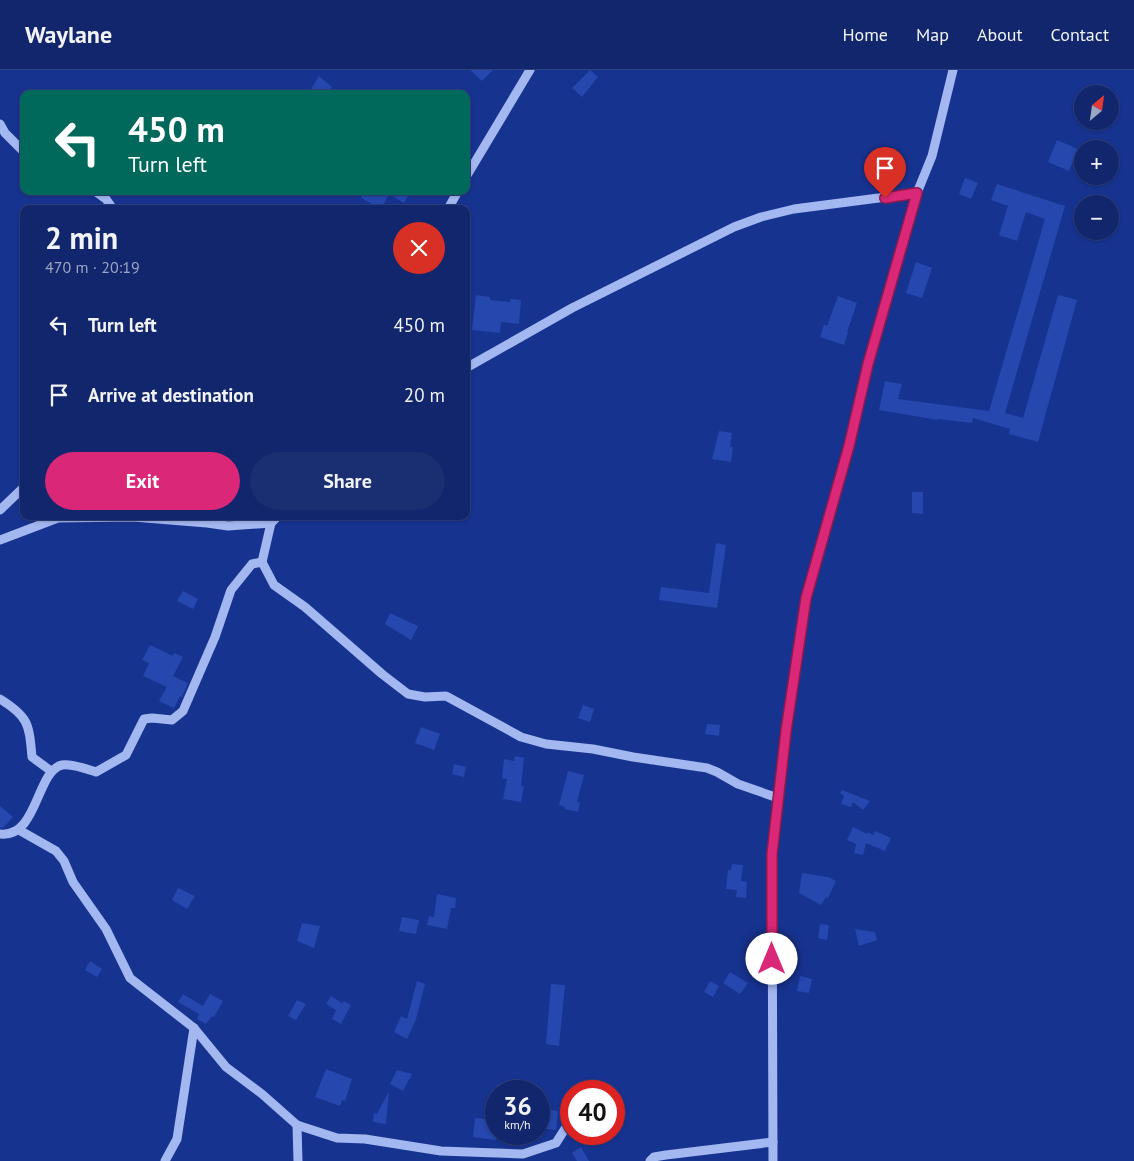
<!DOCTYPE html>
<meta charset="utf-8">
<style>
body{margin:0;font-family:"PT Sans",sans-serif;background:#1a2e72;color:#f1f3f6;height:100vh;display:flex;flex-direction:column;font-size:19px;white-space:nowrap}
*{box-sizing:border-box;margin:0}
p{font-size:16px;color:#9ca5c2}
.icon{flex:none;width:28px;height:28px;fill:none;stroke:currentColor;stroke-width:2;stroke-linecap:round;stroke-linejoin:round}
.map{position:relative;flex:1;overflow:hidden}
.drawer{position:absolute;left:20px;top:135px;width:450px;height:315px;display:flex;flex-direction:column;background:#11266c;border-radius:10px;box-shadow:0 1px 4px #0004,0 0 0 1px #30437f}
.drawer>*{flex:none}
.hud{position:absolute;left:20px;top:20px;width:450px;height:105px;border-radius:10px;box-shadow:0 1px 4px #0004,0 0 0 1px #30437f;background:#00695c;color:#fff;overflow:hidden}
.needle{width:32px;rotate:29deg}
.fabs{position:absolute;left:1074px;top:15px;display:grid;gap:10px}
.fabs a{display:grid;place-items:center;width:45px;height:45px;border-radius:50%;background:#11266c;box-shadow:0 1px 4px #0004,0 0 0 1px #30437f;font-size:25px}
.speed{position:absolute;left:485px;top:1010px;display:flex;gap:10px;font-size:25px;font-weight:700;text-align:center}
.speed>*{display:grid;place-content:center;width:65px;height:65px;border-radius:50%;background:#11266c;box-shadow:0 1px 4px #0004,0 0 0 1px #30437f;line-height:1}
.speed small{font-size:12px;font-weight:400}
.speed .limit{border:8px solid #d22;background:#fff;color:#111}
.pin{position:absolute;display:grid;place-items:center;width:42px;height:42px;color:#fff;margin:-51px -21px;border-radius:50% 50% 50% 0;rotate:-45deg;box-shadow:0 0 5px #0007}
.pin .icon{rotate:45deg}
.me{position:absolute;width:55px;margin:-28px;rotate:0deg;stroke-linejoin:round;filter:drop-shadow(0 0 4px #0008)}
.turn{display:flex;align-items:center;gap:18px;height:105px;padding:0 25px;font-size:22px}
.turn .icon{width:65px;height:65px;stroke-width:2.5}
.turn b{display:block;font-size:35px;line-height:42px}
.round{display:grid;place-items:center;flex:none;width:52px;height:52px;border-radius:26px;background:#1a2e72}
.overview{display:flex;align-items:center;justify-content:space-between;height:85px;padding:0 25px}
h1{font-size:30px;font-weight:600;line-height:38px}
.primary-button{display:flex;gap:10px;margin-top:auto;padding:10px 25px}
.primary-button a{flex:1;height:58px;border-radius:30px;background:#db2777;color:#fff;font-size:20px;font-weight:600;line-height:58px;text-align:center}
.primary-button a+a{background:#1a2e72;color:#f1f3f6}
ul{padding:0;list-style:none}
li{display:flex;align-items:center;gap:15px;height:70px;padding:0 25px}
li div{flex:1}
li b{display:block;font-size:19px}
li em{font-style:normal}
header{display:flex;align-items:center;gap:30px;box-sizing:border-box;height:70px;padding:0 25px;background:#11266c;border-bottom:1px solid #30437f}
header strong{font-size:24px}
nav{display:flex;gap:28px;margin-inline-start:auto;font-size:18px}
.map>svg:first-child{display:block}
</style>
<header>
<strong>Waylane</strong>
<nav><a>Home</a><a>Map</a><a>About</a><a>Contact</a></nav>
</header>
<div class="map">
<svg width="1134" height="1091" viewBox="0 0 1134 1091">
<rect width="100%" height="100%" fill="#173390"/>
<g fill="#2547ae">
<path d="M 470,0 L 493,0 L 482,11 Z"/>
<path d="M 590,0 L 598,7 L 582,27 L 572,18 Z"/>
<path d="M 319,6 L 332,17 L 326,24 L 308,24 Z"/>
<path d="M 1057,70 L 1078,79 L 1069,101 L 1048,92 Z"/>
<path d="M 965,108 L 978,113 L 971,129 L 959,124 Z"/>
<path d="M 997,114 L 1065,136 L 1005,343 L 1023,348 L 1058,225 L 1077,230 L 1038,372 L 1009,364 L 1010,359 L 973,348 L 972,353 L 938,349 L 938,350 L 879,340 L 885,311 L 902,314 L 898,329 L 989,341 L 1045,149 L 1026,142 L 1017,171 L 999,165 L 1008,136 L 991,130 Z"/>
<path d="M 365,121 L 411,121 L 404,133 L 389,124 L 381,139 L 361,128 Z"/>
<path d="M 916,192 L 932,198 L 922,228 L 906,223 Z"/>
<path d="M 476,225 L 490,227 L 490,230 L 510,232 L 510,229 L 521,230 L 519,254 L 501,252 L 500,263 L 472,260 Z"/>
<path d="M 838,226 L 857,233 L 847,262 L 848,262 L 844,275 L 820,267 L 824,254 L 827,256 Z"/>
<path d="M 719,361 L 732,363 L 730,377 L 733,377 L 731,392 L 712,389 Z"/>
<path d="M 912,422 L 923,422 L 923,444 L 912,443 Z"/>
<path d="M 716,473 L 726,475 L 717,538 L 659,530 L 661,517 L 709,523 Z"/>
<path d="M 183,521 L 198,529 L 193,539 L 177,531 Z"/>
<path d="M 390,543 L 418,556 L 411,570 L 385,554 Z"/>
<path d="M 150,575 L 173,586 L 174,583 L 183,587 L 173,606 L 188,613 L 182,627 L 180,626 L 174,638 L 159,631 L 167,617 L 143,606 L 149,593 L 142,590 Z"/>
<path d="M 583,635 L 594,639 L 590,652 L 578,648 Z"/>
<path d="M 707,654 L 720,655 L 719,666 L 705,664 Z"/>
<path d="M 421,657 L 440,664 L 434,680 L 415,673 Z"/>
<path d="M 515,686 L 524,688 L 521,716 L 524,716 L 521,732 L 503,729 L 507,709 L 502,708 L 504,689 L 514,691 Z"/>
<path d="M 454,694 L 466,697 L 464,707 L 452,704 Z"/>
<path d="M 568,701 L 584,705 L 577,732 L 580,732 L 578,742 L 565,739 L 565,737 L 559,735 Z"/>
<path d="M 842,720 L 870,731 L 863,740 L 853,732 L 851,737 L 841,734 L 844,726 L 840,723 Z"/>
<path d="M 0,736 L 13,747 L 4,757 L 0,758 Z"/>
<path d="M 853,757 L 867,764 L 868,762 L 873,765 L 875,761 L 891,768 L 885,781 L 866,773 L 863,785 L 854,783 L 856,774 L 847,770 Z"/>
<path d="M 732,794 L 743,795 L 741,811 L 747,812 L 746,828 L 736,827 L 737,820 L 726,819 L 728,800 L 731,800 Z"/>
<path d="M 802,803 L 828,807 L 836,811 L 828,828 L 826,827 L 821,835 L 799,823 Z"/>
<path d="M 178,818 L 195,826 L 187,839 L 172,830 Z"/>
<path d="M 437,824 L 456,828 L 455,838 L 451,838 L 447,859 L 427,855 L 429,846 L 434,847 Z"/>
<path d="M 402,847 L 419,850 L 416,864 L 399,861 Z"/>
<path d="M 302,853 L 320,856 L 314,878 L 297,871 Z"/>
<path d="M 820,854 L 829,855 L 827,870 L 818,868 Z"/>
<path d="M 855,859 L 875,862 L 877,870 L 859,876 Z"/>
<path d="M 90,891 L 102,899 L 97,907 L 85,900 Z"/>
<path d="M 730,902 L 748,913 L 740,924 L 723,913 Z"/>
<path d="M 800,906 L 812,909 L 809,923 L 797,921 Z"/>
<path d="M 417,911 L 425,914 L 416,949 L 407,969 L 394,962 L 401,946 L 407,949 Z"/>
<path d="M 710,911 L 719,916 L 713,927 L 704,922 Z"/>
<path d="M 551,914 L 565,915 L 559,976 L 546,974 Z"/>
<path d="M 183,924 L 203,936 L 210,924 L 223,931 L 214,947 L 212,946 L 206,954 L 197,949 L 199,944 L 178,932 Z"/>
<path d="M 331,926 L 342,933 L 344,931 L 351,935 L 341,954 L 332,949 L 336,940 L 326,934 Z"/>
<path d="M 297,930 L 306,934 L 296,950 L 288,946 Z"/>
<path d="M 326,999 L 352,1009 L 345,1031 L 342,1030 L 340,1036 L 315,1027 Z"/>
<path d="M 397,1000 L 412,1004 L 403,1021 L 390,1014 Z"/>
<path d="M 389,1021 L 386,1054 L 373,1052 L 374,1043 L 377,1044 Z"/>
<path d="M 539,1038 L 558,1041 L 556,1060 L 539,1058 Z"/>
<path d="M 475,1048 L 496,1050 L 496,1070 L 473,1067 Z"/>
<path d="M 581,1077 L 589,1091 L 577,1091 L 572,1083 Z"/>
</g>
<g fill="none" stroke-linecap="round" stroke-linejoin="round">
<g stroke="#a3b7f0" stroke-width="9">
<path d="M 0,54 L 5,63 L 24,82"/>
<path d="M 466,107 L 530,0"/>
<path d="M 95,121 L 106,129 L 113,139"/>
<path d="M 448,139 L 458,121"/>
<path d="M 466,298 L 572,238 L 734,157 L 761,147 L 794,139 L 917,123"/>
<path d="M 0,440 L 24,417"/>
<path d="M 271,453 L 262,492 L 274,515 L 305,537 L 382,604 L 408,624 L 425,627 L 446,626 L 521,667 L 546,674 L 593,679 L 633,687 L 707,698 L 717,702 L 738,714 L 778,728"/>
<path d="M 0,470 L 58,448 L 133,447 L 207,453 L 228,456 L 271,453 L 278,446"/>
<path d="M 0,629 C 29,647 29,654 32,687 L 51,701"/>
<path d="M 19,760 L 56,781 L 64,791 L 73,812 L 106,859 L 130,908 L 194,958 L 226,997 L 262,1024 L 297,1055 L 337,1068 L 365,1069 L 441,1081 L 523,1084 L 556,1073 L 568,1054 L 570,1034"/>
<path d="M 0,764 C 38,768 36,701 62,695 C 71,693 87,699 96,702 L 126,685 L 144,649 L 152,648 L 172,650 L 183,641 L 215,567 L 231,520 L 252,494 L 262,492"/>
<path d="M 297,1055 L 298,1091"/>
<path d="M 165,1091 L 177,1069 L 194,958"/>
<path d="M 650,1091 L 654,1087 L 666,1085 L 773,1072"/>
<path d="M 773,1091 L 772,784 L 786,661 L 807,527 L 849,376 L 868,294 L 917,123 L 932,86 L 953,0"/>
</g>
</g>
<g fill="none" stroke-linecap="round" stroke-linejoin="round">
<defs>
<path id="route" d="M 772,889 L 772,784 L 786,661 L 806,528 L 849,376 L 868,294 L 917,123 L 885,128"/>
</defs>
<use href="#route" stroke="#8e194d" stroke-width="12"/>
<use href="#route" stroke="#db2777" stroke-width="9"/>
</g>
</svg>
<div class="fabs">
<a><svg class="needle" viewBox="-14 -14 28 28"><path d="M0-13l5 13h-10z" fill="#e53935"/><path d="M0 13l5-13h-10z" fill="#9ca5c2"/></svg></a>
<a>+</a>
<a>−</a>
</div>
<div class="speed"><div>36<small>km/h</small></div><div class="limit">40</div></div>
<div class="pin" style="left:885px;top:128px;background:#d93025"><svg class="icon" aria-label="arrive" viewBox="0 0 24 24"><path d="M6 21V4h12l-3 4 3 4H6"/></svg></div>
<svg class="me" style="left:772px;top:889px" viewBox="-20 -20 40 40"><circle r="19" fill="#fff"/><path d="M0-13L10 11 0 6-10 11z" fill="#db2777"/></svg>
<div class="hud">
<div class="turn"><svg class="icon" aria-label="left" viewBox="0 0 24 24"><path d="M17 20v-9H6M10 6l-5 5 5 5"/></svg><div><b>450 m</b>Turn left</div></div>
</div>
<section class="drawer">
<div class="overview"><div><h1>2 min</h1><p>470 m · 20:19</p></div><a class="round" style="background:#d93025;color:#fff"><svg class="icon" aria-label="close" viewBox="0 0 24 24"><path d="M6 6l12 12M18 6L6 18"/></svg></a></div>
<ul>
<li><svg class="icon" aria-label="left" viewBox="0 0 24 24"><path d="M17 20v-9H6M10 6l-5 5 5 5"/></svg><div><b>Turn left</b></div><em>450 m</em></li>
<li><svg class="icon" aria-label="arrive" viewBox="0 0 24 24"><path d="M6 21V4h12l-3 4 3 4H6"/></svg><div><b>Arrive at destination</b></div><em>20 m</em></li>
</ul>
<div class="primary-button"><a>Exit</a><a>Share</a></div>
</section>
</div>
